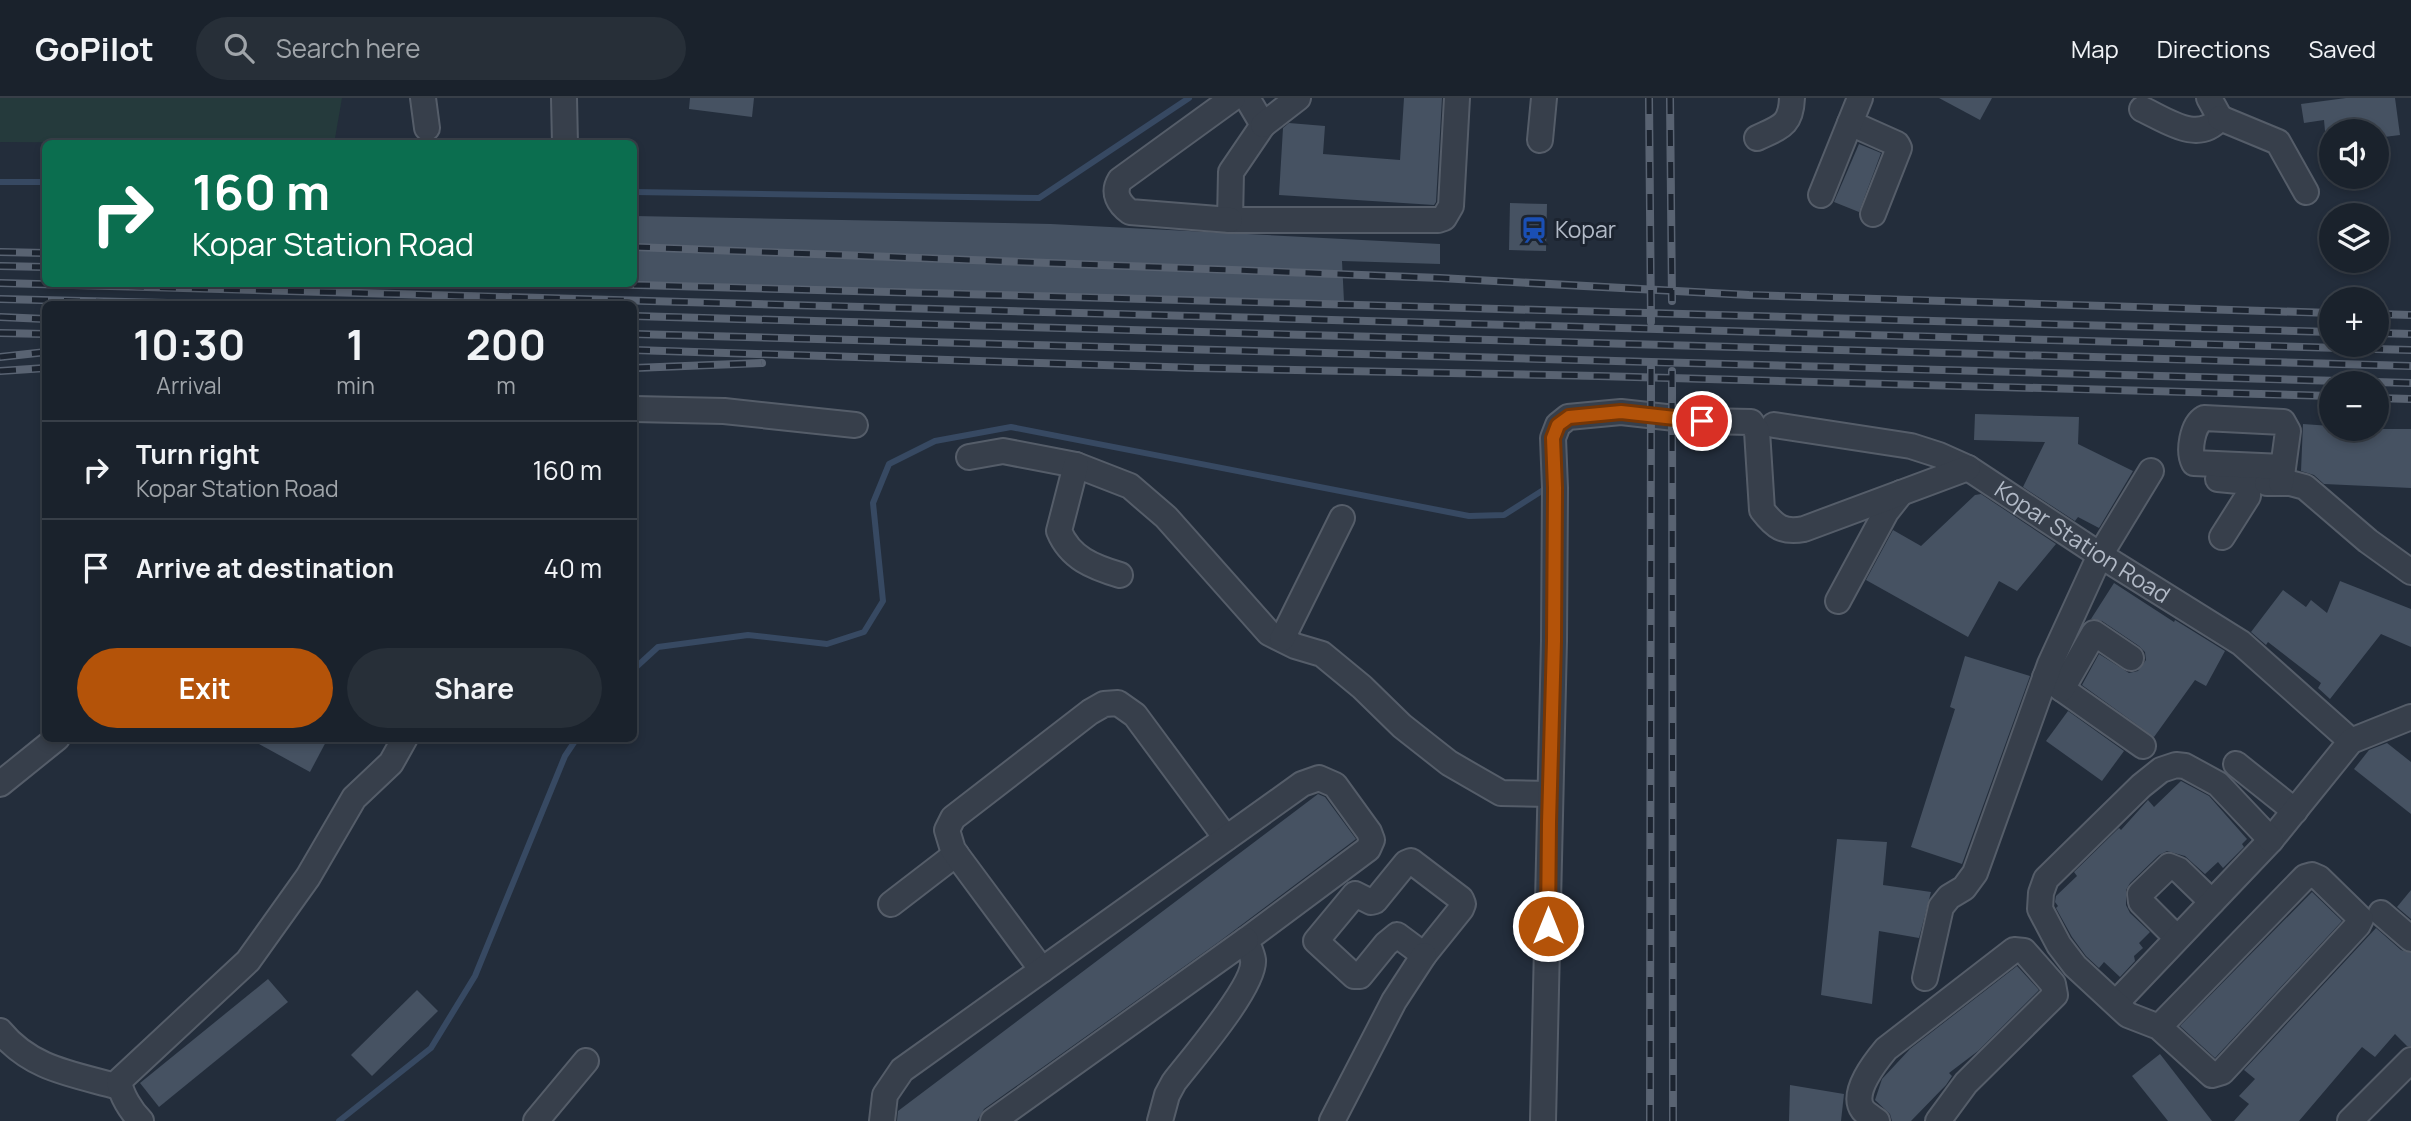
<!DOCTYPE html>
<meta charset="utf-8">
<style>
body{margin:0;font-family:Manrope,sans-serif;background:#272f38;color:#f1f3f6;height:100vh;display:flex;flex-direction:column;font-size:26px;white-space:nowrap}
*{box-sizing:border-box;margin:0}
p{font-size:23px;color:#9fa4a9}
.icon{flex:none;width:38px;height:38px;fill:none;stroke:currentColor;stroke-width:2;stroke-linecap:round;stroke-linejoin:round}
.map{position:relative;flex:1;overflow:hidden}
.drawer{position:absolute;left:42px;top:203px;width:595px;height:441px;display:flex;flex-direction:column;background:#1a222c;border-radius:10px;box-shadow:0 4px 10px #0003,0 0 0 2px #383f48}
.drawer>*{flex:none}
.hud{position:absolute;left:42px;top:42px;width:595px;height:147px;border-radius:10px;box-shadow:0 4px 10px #0003,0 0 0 2px #383f48;background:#0b6e4f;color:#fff;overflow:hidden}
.fabs{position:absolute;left:2319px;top:21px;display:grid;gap:14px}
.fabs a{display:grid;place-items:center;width:70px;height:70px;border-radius:50%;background:#1a222c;box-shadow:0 4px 10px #0003,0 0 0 2px #383f48;font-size:35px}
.pin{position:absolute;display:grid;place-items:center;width:60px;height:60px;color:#fff;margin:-30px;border:4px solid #fff;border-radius:50%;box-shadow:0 2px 7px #0007}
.me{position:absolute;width:77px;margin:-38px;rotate:0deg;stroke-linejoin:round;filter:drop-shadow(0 0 5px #0008)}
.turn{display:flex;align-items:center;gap:24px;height:147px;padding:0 35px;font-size:32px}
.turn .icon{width:91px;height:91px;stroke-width:2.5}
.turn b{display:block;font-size:49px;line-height:60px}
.eta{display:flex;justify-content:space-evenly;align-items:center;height:119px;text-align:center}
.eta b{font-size:42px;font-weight:700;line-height:49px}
.cta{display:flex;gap:14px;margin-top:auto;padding:14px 35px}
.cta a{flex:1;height:80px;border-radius:42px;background:#b45309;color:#fff;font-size:28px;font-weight:700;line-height:80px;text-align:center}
.cta a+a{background:#272f38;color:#f1f3f6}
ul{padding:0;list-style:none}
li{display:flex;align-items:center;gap:21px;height:98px;padding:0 35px;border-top:2px solid #383f48}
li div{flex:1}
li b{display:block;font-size:26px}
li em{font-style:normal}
header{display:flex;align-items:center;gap:42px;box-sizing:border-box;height:98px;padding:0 35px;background:#1a222c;border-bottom:2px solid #383f48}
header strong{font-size:33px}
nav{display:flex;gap:38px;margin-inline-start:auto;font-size:24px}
.search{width:490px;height:63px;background:#272f38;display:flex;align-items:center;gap:18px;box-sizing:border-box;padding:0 24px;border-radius:38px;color:#9fa4a9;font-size:26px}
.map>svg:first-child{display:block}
</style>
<header>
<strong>GoPilot</strong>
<div class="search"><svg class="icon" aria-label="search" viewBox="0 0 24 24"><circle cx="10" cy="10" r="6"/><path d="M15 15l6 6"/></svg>Search here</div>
<nav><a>Map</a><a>Directions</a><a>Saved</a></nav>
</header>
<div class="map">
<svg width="2411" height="1023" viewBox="0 0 2411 1023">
<rect width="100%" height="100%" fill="#232d3b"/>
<path fill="#253a3c" d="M 0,0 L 342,0 L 334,46 L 0,44 Z"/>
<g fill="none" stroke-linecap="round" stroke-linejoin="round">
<g stroke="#374962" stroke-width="6">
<path d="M 0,84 L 46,84"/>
<path d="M 634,94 L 1039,100 L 1189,0"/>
<path d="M 634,571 L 658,549 L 748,537 L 827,546 L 864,534 L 883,503 L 873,405 L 889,366 L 935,343 L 1011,329 L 1469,418 L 1504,417 L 1548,389"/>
<path d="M 339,1023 L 431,950 L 475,878 L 565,658 L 577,640"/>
</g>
</g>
<g fill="#465262">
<path d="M 690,0 L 754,0 L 752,19 L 689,11 Z"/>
<path d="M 1404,0 L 1442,0 L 1436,104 L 1434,107 L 1279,97 L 1283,30 L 1289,25 L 1325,28 L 1323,56 L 1400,62 Z"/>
<path d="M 1939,0 L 1992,0 L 1980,22 Z"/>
<path d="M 2346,0 L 2395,0 L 2400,37 L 2376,40 L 2376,33 L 2325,33 L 2324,22 L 2304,25 L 2301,6 Z"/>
<path d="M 1859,46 L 1881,55 L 1859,114 L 1834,104 Z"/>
<path d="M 1510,105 L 1547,106 L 1546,153 L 1509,152 Z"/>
<path d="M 634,118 L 1051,126 L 1440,146 L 1440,166 L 1342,163 L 1344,204 L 634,184 Z"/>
<path d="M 1975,316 L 2079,319 L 2078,346 L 2133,373 L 2099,430 L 2078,419 L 2075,423 L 2023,389 L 2045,344 L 1974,342 Z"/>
<path d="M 2303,326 L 2331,328 L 2331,331 L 2411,331 L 2411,390 L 2324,386 L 2314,377 L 2301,373 Z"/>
<path d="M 1981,396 L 2056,446 L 2017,493 L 1999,483 L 1968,539 L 1866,482 L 1893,432 L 1921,448 L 1975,397 Z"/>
<path d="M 2340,483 L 2411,511 L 2411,549 L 2381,536 L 2330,601 L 2318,590 L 2321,585 L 2268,544 L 2266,547 L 2251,534 L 2283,492 L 2306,509 L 2311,502 L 2327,515 Z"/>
<path d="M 2114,485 L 2174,524 L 2175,522 L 2225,553 L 2206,588 L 2195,582 L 2154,639 L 2082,587 L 2099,556 L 2129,575 L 2138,573 L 2146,562 L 2145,554 L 2139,548 L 2102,523 L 2091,521 Z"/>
<path d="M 1965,558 L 2030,578 L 1962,766 L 1911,749 L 1955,611 L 1950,609 Z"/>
<path d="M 2068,613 L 2124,653 L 2102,683 L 2046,643 Z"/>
<path d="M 248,640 L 328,640 L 310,674 Z"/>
<path d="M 2387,645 L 2411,664 L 2411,716 L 2354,671 L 2369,652 Z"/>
<path d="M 2181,683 L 2209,698 L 2247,741 L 2242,746 L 2244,749 L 2223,770 L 2218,764 L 2205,776 L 2185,758 L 2167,753 L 2159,757 L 2130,785 L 2126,792 L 2126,807 L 2130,815 L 2150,834 L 2139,845 L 2143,850 L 2134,858 L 2135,863 L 2120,879 L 2104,864 L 2099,870 L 2086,858 L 2072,839 L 2056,810 L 2058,808 L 2055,804 L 2056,798 L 2077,778 L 2074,774 L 2119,730 L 2121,732 L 2148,702 L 2154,709 Z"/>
<path d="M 1318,696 L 1325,699 L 1356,741 L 1220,843 L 984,1011 L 977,1023 L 897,1023 L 898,1013 Z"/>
<path d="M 1837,741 L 1887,744 L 1883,787 L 1931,794 L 1919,840 L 1879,833 L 1872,906 L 1821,897 Z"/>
<path d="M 2411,792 L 2411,821 L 2397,809 Z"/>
<path d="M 2312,794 L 2342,823 L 2215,960 L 2180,928 Z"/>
<path d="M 2376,830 L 2401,852 L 2411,855 L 2411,948 L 2407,948 L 2395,936 L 2375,959 L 2362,949 L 2299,1023 L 2234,1023 L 2249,1006 L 2239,998 L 2255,981 L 2244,972 Z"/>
<path d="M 2017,868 L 2039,892 L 1978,953 L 1949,975 L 1952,978 L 1946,987 L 1911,1023 L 1892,1023 L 1890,1016 L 1875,1002 L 1882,981 L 1910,951 Z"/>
<path d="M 268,881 L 288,904 L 159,1009 L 140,985 Z"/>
<path d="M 417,892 L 438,913 L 372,978 L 351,957 Z"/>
<path d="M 2160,956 L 2212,1023 L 2168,1023 L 2132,978 Z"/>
<path d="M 1790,987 L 1844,996 L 1841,1023 L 1789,1023 Z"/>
</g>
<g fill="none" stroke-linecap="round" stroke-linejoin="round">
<defs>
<g id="minor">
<path d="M 423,0 L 427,30"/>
<path d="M 564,0 L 565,46"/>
<path d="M 1247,0 L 1263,27 L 1231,74 L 1230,122 L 1438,122 L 1444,120 L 1451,108 L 1457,0"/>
<path d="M 2142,11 C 2168,23 2198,46 2220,20 L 2209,0"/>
<path d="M 2220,20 L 2278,44 L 2306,94"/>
<path d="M 1850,25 L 1897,46 L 1899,50 L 1873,116"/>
<path d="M 1263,27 L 1298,0"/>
<path d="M 1757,40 C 1780,29 1791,28 1792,0"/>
<path d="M 1540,42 L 1544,0"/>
<path d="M 1821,97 L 1860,0"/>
<path d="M 1230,122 L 1130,114 C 1119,106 1112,95 1120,82 L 1233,0"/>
<path d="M 634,311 L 724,313 L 855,327"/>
<path id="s1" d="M 1774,327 L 1911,348 L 1939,357 L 1968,370 L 2100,457 L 2241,545 L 2351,643"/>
<path d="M 969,359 L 1003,353 L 1076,367 L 1130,388 L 1166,419 L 1269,535 L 1295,548 L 1322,556 L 1362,589 L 1402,628 L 1449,665 L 1501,695 L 1550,696"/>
<path d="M 1076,367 L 1059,433 C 1070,460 1093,469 1120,477"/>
<path d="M 2218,381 L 2249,384 L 2248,398 L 2222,439"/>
<path d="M 2267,385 L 2290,385 L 2305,389 L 2368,443 L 2411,474"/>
<path d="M 2281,385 L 2288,333 L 2283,324 L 2204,320 C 2192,327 2188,354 2194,365 L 2283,369"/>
<path d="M 1838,503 L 1886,414 L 1901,395"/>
<path d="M 1282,541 L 1342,420"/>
<path d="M 2045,579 L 2143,648"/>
<path d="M 2062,591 L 2094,535 L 2131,560"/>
<path d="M 2236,666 L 2295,713"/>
<path d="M 0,686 L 57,640"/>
<path d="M 1411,763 L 1461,801 L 1463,806 L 1461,811 L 1424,857 L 1397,837 L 1386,846 L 1360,878 L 1354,878 L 1316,843 L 1355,796 L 1371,804 L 1375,803 L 1406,765 Z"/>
<path d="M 891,806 L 956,756"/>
<path d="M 2381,815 L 2411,841"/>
<path d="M 2177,840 L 2141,804 L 2140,796 L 2169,768 L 2179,772 L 2212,804"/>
<path d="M 1042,872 L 953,752 L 947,732 L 953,720 L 1090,614 L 1104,606 L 1118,605 L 1135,617 L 1226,740"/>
<path d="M 1925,880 L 1941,809 L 1949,799 L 1964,790 L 1975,775 L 2050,566 L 2100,457 L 2151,373"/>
<path d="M 2116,905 L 2271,742 L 2351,643 L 2411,619"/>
<path d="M 2159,929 L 2212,977 L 2222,974 L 2358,827 L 2361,821 L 2319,780 L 2312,777 L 2305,779 L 2159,929 L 2128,917 L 2075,868 L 2059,847 L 2040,811 L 2041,795 L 2046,781 L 2141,688 L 2161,672 L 2176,667 L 2185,668 L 2218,686 L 2271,742"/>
<path d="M 0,933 C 32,972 74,976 119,989"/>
<path d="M 141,1023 C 131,1013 121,997 119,983 L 248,863 L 308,779 L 354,700 L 391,665 L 405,640"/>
<path d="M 536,1023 L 586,963"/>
<path d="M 882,1023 L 885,997 L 902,972 L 1302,686 L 1319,680 L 1335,687 L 1369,734 L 1372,742 L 1368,751 L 1246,842 C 1248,848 1252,855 1253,862 C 1256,887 1191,962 1174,984 L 1167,997 L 1160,1023"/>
<path d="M 993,1023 L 1246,842"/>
<path d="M 1332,1023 L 1394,903 L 1424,857"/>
<path d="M 1543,1023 L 1554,543 L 1555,390 L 1553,340 L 1558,327 L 1568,319 L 1621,314 L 1702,323 L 1751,324 L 1757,333 L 1762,412 C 1775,429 1783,435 1804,431 L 1968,370"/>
<path d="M 1877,1023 C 1873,1020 1866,1016 1863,1012 C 1850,995 1876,963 1886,951 L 2014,852 L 2024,853 L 2053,886 L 2055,897 L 1966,985 L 1938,1023"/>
<path d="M 2350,1023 L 2411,962"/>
</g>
</defs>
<use href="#minor" stroke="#555d69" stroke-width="28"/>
<use href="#minor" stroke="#373f4b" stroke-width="24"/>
<defs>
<g id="rail">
<path d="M 1649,0 L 1651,224"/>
<path d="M 1670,0 L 1672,203"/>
<path d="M 634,149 L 1440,180 L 1749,197 L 2331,215"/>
<path d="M 0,154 L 46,155"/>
<path d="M 0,168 L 46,169"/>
<path d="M 0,185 L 2411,252"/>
<path d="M 602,186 L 2331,234"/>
<path d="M 0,201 L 210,206"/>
<path d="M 2376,216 L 2411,217"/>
<path d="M 634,218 L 2411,268"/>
<path d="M 0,219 L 46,221"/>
<path d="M 0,235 L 46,236"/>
<path d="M 2376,235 L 2411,236"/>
<path d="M 634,236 L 2411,285"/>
<path d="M 634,252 L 1198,270 L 1598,278 L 2331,298"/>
<path d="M 0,259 L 46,254"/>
<path d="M 634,270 L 762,265"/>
<path d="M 0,273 L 46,270"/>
<path d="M 1672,273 L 1673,1023"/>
<path d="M 2376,300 L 2411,301"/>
<path d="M 1650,1023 L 1651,269"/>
</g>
</defs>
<use href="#rail" stroke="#596372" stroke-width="8"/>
<use href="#rail" stroke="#1c2430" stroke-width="5" stroke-dasharray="16" stroke-linecap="butt"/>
</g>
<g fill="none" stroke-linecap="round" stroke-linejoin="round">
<defs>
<path id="route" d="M 1548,828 L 1549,725 L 1554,543 L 1555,390 L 1553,340 L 1558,327 L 1569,319 L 1621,314 L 1702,323"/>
</defs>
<use href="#route" stroke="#753606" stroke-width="18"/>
<use href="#route" stroke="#b45309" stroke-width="12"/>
</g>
<defs>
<symbol id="station-bare" viewBox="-9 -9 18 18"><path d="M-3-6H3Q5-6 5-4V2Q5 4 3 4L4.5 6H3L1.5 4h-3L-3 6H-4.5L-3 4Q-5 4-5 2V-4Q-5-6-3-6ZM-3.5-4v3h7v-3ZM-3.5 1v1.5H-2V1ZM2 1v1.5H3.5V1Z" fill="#1a4fb4" stroke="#1c2430" stroke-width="2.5" paint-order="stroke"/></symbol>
</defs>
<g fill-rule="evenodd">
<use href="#station-bare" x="1515" y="113" width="38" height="38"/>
</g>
<g text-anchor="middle" stroke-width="6" stroke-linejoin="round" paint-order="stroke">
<g font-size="23" fill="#b2bac7" stroke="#1c2430" text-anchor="start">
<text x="1555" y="140">Kopar</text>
</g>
<g font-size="23" fill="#b2bac7" stroke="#1c2430">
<text dy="8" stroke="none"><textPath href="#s1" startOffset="336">Kopar Station Road</textPath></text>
</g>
</g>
</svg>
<div class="fabs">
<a><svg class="icon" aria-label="sound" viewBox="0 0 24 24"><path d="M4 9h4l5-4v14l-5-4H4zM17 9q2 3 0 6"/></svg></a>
<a><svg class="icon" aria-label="layers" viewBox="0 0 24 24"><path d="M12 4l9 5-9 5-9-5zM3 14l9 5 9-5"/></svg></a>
<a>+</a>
<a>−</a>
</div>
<div class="pin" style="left:1702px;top:323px;background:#d93025"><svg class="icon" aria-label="arrive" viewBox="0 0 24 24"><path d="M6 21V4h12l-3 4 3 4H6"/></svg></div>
<svg class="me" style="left:1548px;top:828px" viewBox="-20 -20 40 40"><circle r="17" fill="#b45309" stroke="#fff" stroke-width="3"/><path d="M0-11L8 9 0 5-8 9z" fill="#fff"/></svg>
<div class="hud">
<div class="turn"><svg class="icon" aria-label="right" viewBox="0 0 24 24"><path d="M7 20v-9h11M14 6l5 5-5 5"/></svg><div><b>160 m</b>Kopar Station Road</div></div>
</div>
<section class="drawer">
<div class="eta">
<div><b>10:30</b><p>Arrival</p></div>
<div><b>1</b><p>min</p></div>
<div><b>200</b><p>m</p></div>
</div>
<ul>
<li><svg class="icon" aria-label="right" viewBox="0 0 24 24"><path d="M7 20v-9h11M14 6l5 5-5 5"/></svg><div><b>Turn right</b><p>Kopar Station Road</p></div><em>160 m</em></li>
<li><svg class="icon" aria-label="arrive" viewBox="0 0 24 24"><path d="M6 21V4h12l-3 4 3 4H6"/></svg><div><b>Arrive at destination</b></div><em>40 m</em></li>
</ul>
<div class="cta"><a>Exit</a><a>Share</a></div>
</section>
</div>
